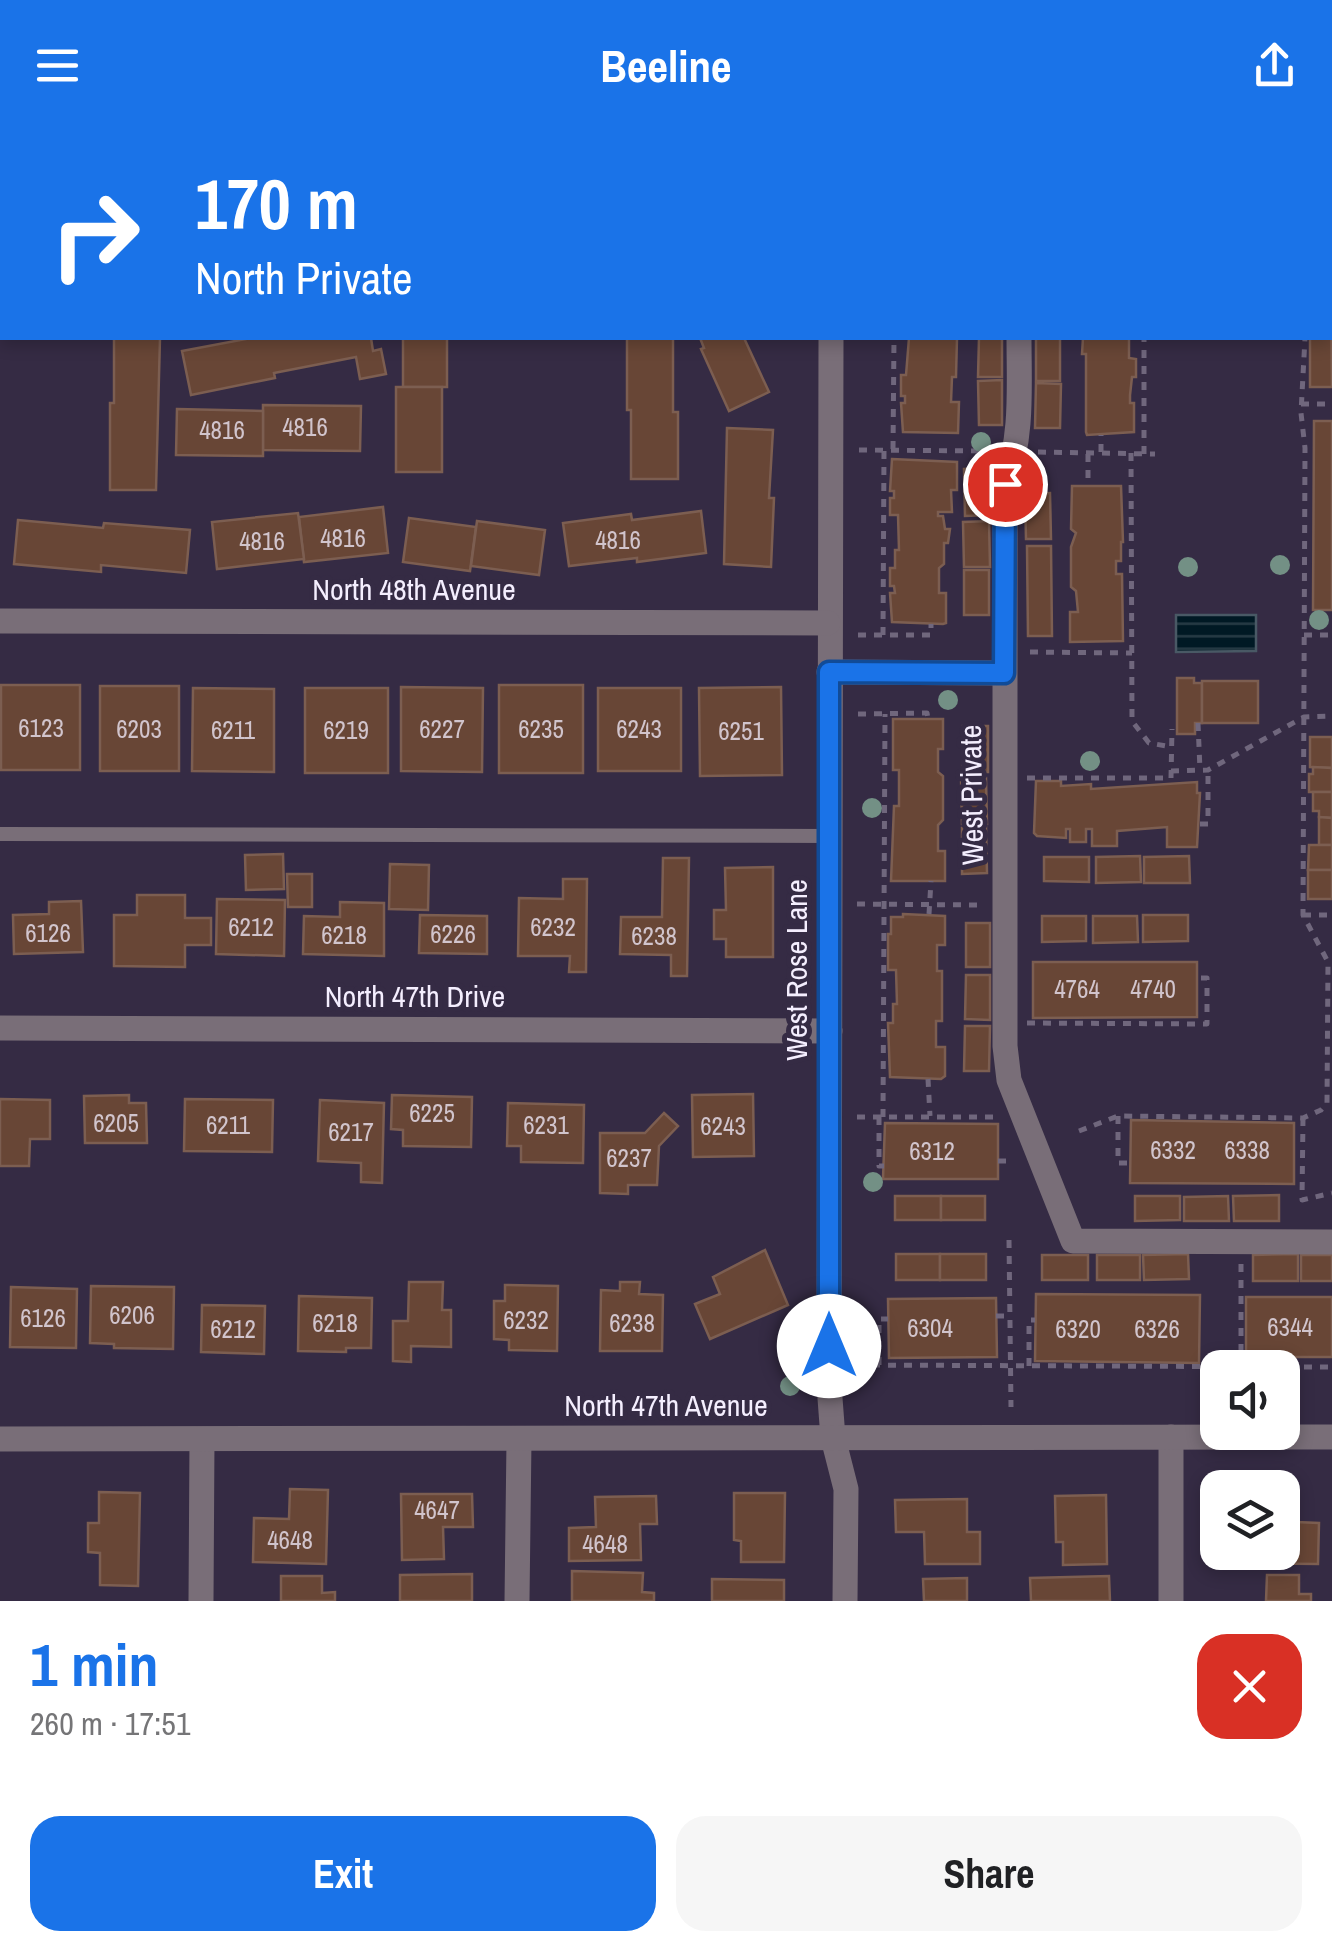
<!DOCTYPE html>
<meta charset="utf-8">
<style>
body{margin:0;font-family:"Archivo Narrow",sans-serif;background:#f6f6f6;color:#202124;height:100vh;display:flex;flex-direction:column;font-size:38px;white-space:nowrap}
*{box-sizing:border-box;margin:0}
p{font-size:32px;color:#757577}
.icon{flex:none;width:55px;height:55px;fill:none;stroke:currentColor;stroke-width:2;stroke-linecap:round;stroke-linejoin:round}
.map{position:relative;height:1471px;overflow:hidden}
.sheet{display:flex;flex-direction:column;background:#fff;flex:1}
.sheet>*{flex:none}
.top-card{position:absolute;left:0px;top:0px;width:1332px;height:210px;box-shadow:0 5px 15px #0003;background:#1a73e8;color:#fff;overflow:hidden}
.fabs{position:absolute;left:1200px;top:1220px;display:grid;gap:20px}
.fabs a{display:grid;place-items:center;width:100px;height:100px;border-radius:20px;background:#fff;box-shadow:0 5px 15px #0003;font-size:50px}
.pin{position:absolute;display:grid;place-items:center;width:85px;height:85px;color:#fff;margin:-42px;border:5px solid #fff;border-radius:50%;box-shadow:0 2px 10px #0007}
.me{position:absolute;width:110px;margin:-55px;rotate:0deg;stroke-linejoin:round;filter:drop-shadow(0 0 8px #0008)}
.turn{display:flex;align-items:center;gap:35px;height:210px;padding:0 30px;font-size:45px}
.turn .icon{width:130px;height:130px;stroke-width:2.5}
.turn b{display:block;font-size:70px;line-height:85px}
.round{display:grid;place-items:center;flex:none;width:105px;height:105px;border-radius:30px;background:#f6f6f6}
.summary{display:flex;align-items:center;justify-content:space-between;height:170px;padding:0 30px}
h1{font-size:60px;font-weight:700;line-height:75px;color:#1a73e8}
.cta{display:flex;gap:20px;margin-top:auto;padding:20px 30px}
.cta a{flex:1;height:115px;border-radius:30px;background:#1a73e8;color:#fff;font-size:40px;font-weight:700;line-height:115px;text-align:center}
.cta a+a{background:#f6f6f6;color:#202124}
header{display:flex;justify-content:space-between;align-items:center;height:130px;padding:0 30px;background:#1a73e8;color:#fff;font-size:45px;font-weight:700}
.map>svg:first-child{display:block}
</style>
<header><svg class="icon" aria-label="menu" viewBox="0 0 24 24"><path d="M4 6h16M4 12h16M4 18h16"/></svg>Beeline<svg class="icon" aria-label="share" viewBox="0 0 24 24"><path d="M12 15V3M7 8l5-5 5 5M5 13v7h14v-7"/></svg></header>
<div class="map">
<svg width="1332" height="1471" viewBox="0 0 1332 1471">
<defs>
<pattern id="water-rules" width="6" height="5" patternUnits="userSpaceOnUse" patternTransform="scale(2.5)"><rect width="6" height="5" fill="#001924"/><path d="M0 2.5h6" fill="none" stroke="#263b45"/></pattern>
</defs>
<rect width="100%" height="100%" fill="#352b44"/>
<path fill="url(#water-rules)" stroke="#495965" stroke-width="2.5" d="M 1176,485 L 1256,485 L 1256,521 L 1176,522 Z"/>
<g fill="#684636" stroke="#7c5e51" stroke-width="2.5">
<path d="M 1330,71 L 1332,257 L 1310,257 L 1310,208 L 1330,208 Z"/>
<path d="M 114,208 L 160,208 L 156,360 L 110,360 L 110,273 L 114,273 Z"/>
<path d="M 251,208 L 371,208 L 373,221 L 381,219 L 386,244 L 360,249 L 356,227 L 274,243 L 275,248 L 191,265 L 182,221 Z"/>
<rect x="403" y="208" width="44" height="49"/>
<path d="M 627,208 L 673,208 L 673,282 L 678,282 L 678,349 L 631,349 L 631,280 L 627,280 Z"/>
<path d="M 700,208 L 744,208 L 769,262 L 729,281 L 701,219 L 704,218 Z"/>
<path d="M 909,208 L 957,208 L 956,247 L 952,247 L 951,272 L 959,272 L 958,303 L 903,302 L 901,273 L 905,273 L 905,266 L 901,266 L 901,245 L 906,245 Z"/>
<path d="M 979,208 L 1002,208 L 1002,247 L 978,247 Z"/>
<rect x="1036" y="208" width="24" height="43"/>
<path d="M 1083,208 L 1129,208 L 1129,228 L 1136,229 L 1136,247 L 1132,247 L 1130,265 L 1130,273 L 1134,273 L 1134,302 L 1087,305 L 1086,302 L 1086,224 L 1082,224 Z"/>
<path d="M 1002,250 L 1002,295 L 979,295 L 978,251 Z"/>
<path d="M 1036,253 L 1061,254 L 1060,298 L 1035,298 Z"/>
<rect x="396" y="257" width="46" height="85"/>
<path d="M 263,275 L 361,276 L 360,321 L 263,320 Z"/>
<path d="M 177,279 L 263,281 L 263,326 L 176,325 Z"/>
<path d="M 1314,291 L 1332,291 L 1332,480 L 1313,480 Z"/>
<path d="M 727,298 L 773,300 L 769,368 L 774,368 L 771,437 L 724,434 Z"/>
<path d="M 892,329 L 957,332 L 957,360 L 951,360 L 952,382 L 938,382 L 938,386 L 943,386 L 945,399 L 950,399 L 948,413 L 944,413 L 944,434 L 939,438 L 939,463 L 946,463 L 946,493 L 943,494 L 892,492 L 890,463 L 895,463 L 894,456 L 890,456 L 890,438 L 895,438 L 895,420 L 899,420 L 898,385 L 890,385 L 890,368 L 894,368 L 894,361 L 890,361 Z"/>
<path d="M 989,338 L 990,385 L 965,386 L 964,339 Z"/>
<path d="M 1072,356 L 1121,356 L 1123,412 L 1121,412 L 1121,431 L 1116,431 L 1116,444 L 1122,444 L 1123,511 L 1070,512 L 1070,482 L 1078,482 L 1076,461 L 1071,457 L 1071,417 L 1076,403 L 1071,399 Z"/>
<path d="M 1050,363 L 1051,409 L 1026,409 L 1025,364 Z"/>
<path d="M 383,377 L 388,423 L 304,432 L 299,387 Z"/>
<path d="M 701,381 L 706,423 L 637,432 L 637,428 L 569,436 L 563,393 L 631,384 L 632,390 Z"/>
<path d="M 298,383 L 304,429 L 217,439 L 212,392 Z"/>
<path d="M 409,388 L 476,397 L 470,441 L 403,432 Z"/>
<path d="M 18,390 L 103,398 L 104,393 L 190,400 L 186,443 L 101,435 L 101,442 L 14,434 Z"/>
<path d="M 477,391 L 545,400 L 539,445 L 471,436 Z"/>
<path d="M 989,391 L 990,437 L 964,437 L 963,392 Z"/>
<path d="M 1027,416 L 1051,416 L 1052,506 L 1028,506 Z"/>
<rect x="964" y="440" width="25" height="45"/>
<path d="M 1177,548 L 1194,548 L 1194,553 L 1202,553 L 1202,593 L 1195,593 L 1195,604 L 1177,604 Z"/>
<rect x="1202" y="551" width="56" height="42"/>
<rect x="1" y="555" width="79" height="85"/>
<rect x="499" y="555" width="84" height="88"/>
<rect x="100" y="556" width="79" height="85"/>
<path d="M 401,557 L 483,558 L 482,642 L 401,641 Z"/>
<path d="M 781,557 L 782,645 L 700,646 L 699,558 Z"/>
<path d="M 193,558 L 274,559 L 274,642 L 192,641 Z"/>
<rect x="305" y="558" width="83" height="85"/>
<rect x="598" y="558" width="83" height="83"/>
<path d="M 893,589 L 943,589 L 943,619 L 938,619 L 938,642 L 943,646 L 943,690 L 938,695 L 938,721 L 945,721 L 945,751 L 891,751 L 894,676 L 899,676 L 899,640 L 893,640 Z"/>
<rect x="963" y="596" width="25" height="46"/>
<path d="M 1310,607 L 1332,607 L 1332,638 L 1310,637 Z"/>
<path d="M 1313,637 L 1332,638 L 1332,662 L 1309,662 L 1309,644 L 1313,644 Z"/>
<path d="M 961,648 L 986,648 L 987,694 L 962,694 Z"/>
<path d="M 1036,651 L 1061,651 L 1061,656 L 1091,654 L 1091,659 L 1197,652 L 1197,663 L 1200,663 L 1197,717 L 1167,717 L 1167,697 L 1117,701 L 1117,716 L 1092,716 L 1092,699 L 1086,699 L 1086,712 L 1070,712 L 1070,699 L 1066,699 L 1066,708 L 1037,706 L 1034,703 Z"/>
<path d="M 1313,662 L 1332,662 L 1332,688 L 1319,687 L 1319,681 L 1313,681 Z"/>
<path d="M 1319,687 L 1332,688 L 1332,715 L 1319,715 Z"/>
<path d="M 986,697 L 987,743 L 962,744 L 962,698 Z"/>
<path d="M 1309,715 L 1332,715 L 1332,740 L 1308,740 Z"/>
<path d="M 283,724 L 284,759 L 246,760 L 245,725 Z"/>
<path d="M 1140,726 L 1141,752 L 1096,753 L 1096,727 Z"/>
<path d="M 1189,726 L 1190,753 L 1144,753 L 1144,727 Z"/>
<path d="M 1044,727 L 1089,727 L 1089,752 L 1044,751 Z"/>
<path d="M 663,728 L 689,728 L 687,846 L 671,846 L 671,825 L 620,824 L 621,787 L 662,787 Z"/>
<path d="M 390,734 L 429,735 L 428,780 L 389,779 Z"/>
<path d="M 773,737 L 773,827 L 726,827 L 726,809 L 714,809 L 714,780 L 726,780 L 725,738 Z"/>
<rect x="1308" y="740" width="24" height="29"/>
<path d="M 287,744 L 312,744 L 312,777 L 288,777 Z"/>
<path d="M 563,749 L 587,749 L 586,842 L 569,842 L 570,826 L 518,826 L 519,768 L 563,769 Z"/>
<path d="M 137,765 L 185,765 L 185,788 L 211,788 L 211,815 L 185,815 L 185,837 L 114,836 L 114,785 L 137,785 Z"/>
<path d="M 217,769 L 285,770 L 284,826 L 216,824 Z"/>
<path d="M 81,771 L 83,822 L 14,824 L 13,785 L 49,784 L 49,772 Z"/>
<path d="M 340,772 L 384,773 L 384,826 L 303,824 L 304,786 L 340,787 Z"/>
<path d="M 903,784 L 945,786 L 945,815 L 937,815 L 937,841 L 942,841 L 942,891 L 936,891 L 936,917 L 945,917 L 945,946 L 941,949 L 890,947 L 888,893 L 893,893 L 893,874 L 897,874 L 896,840 L 888,840 L 888,804 L 891,804 L 891,787 L 903,787 Z"/>
<path d="M 420,785 L 487,786 L 487,824 L 419,823 Z"/>
<path d="M 1143,785 L 1188,785 L 1188,811 L 1143,812 Z"/>
<path d="M 1042,786 L 1086,786 L 1086,811 L 1042,812 Z"/>
<path d="M 1093,786 L 1137,786 L 1138,812 L 1093,813 Z"/>
<rect x="966" y="793" width="24" height="44"/>
<path d="M 1033,832 L 1197,832 L 1197,887 L 1033,888 Z"/>
<path d="M 966,845 L 990,845 L 990,890 L 965,889 Z"/>
<path d="M 965,896 L 990,896 L 989,941 L 964,941 Z"/>
<path d="M 753,964 L 754,1026 L 693,1027 L 692,965 Z"/>
<path d="M 129,965 L 129,973 L 146,973 L 147,1013 L 85,1013 L 84,966 Z"/>
<path d="M 392,965 L 472,967 L 471,1017 L 403,1016 L 403,1000 L 391,999 Z"/>
<path d="M 0,969 L 50,970 L 50,1009 L 30,1009 L 29,1036 L 0,1036 Z"/>
<path d="M 185,969 L 273,970 L 272,1022 L 184,1021 Z"/>
<path d="M 320,970 L 384,973 L 382,1053 L 361,1052 L 361,1033 L 318,1031 Z"/>
<path d="M 508,973 L 584,975 L 583,1033 L 521,1032 L 521,1016 L 507,1016 Z"/>
<path d="M 664,983 L 678,996 L 659,1016 L 657,1055 L 628,1055 L 628,1064 L 600,1063 L 600,1003 L 645,1003 Z"/>
<path d="M 1131,990 L 1294,993 L 1294,1054 L 1130,1053 Z"/>
<path d="M 885,993 L 998,994 L 998,1049 L 883,1049 Z"/>
<path d="M 1279,1065 L 1279,1091 L 1234,1091 L 1233,1066 Z"/>
<rect x="895" y="1066" width="46" height="24"/>
<rect x="941" y="1066" width="44" height="24"/>
<path d="M 1135,1066 L 1180,1066 L 1180,1090 L 1135,1091 Z"/>
<path d="M 1228,1066 L 1229,1091 L 1184,1091 L 1184,1067 Z"/>
<path d="M 765,1120 L 788,1175 L 710,1209 L 695,1174 L 720,1164 L 713,1147 Z"/>
<rect x="896" y="1124" width="44" height="26"/>
<rect x="940" y="1124" width="46" height="26"/>
<path d="M 1188,1124 L 1189,1149 L 1144,1150 L 1143,1125 Z"/>
<path d="M 1298,1124 L 1298,1151 L 1253,1151 L 1253,1125 Z"/>
<rect x="1042" y="1125" width="46" height="25"/>
<rect x="1097" y="1125" width="43" height="25"/>
<rect x="1301" y="1125" width="31" height="26"/>
<path d="M 409,1152 L 443,1152 L 442,1180 L 451,1180 L 451,1217 L 411,1216 L 411,1232 L 393,1231 L 393,1191 L 408,1191 Z"/>
<path d="M 620,1152 L 640,1152 L 639,1164 L 663,1165 L 662,1221 L 600,1221 L 601,1160 L 620,1161 Z"/>
<path d="M 505,1155 L 558,1156 L 557,1221 L 509,1220 L 509,1210 L 494,1209 L 494,1171 L 505,1171 Z"/>
<path d="M 91,1156 L 174,1157 L 173,1219 L 114,1218 L 114,1214 L 90,1213 Z"/>
<path d="M 11,1157 L 77,1159 L 76,1218 L 10,1217 Z"/>
<path d="M 1036,1164 L 1200,1165 L 1199,1233 L 1035,1231 Z"/>
<path d="M 299,1166 L 372,1168 L 371,1218 L 346,1218 L 346,1222 L 298,1221 Z"/>
<rect x="1246" y="1167" width="86" height="60"/>
<path d="M 996,1168 L 997,1227 L 889,1228 L 888,1169 Z"/>
<path d="M 202,1175 L 265,1176 L 264,1224 L 201,1222 Z"/>
<path d="M 290,1359 L 328,1360 L 326,1434 L 253,1432 L 254,1388 L 289,1389 Z"/>
<path d="M 99,1362 L 140,1363 L 138,1456 L 100,1455 L 100,1423 L 88,1422 L 88,1393 L 99,1393 Z"/>
<path d="M 734,1363 L 785,1363 L 784,1432 L 741,1432 L 741,1411 L 734,1410 Z"/>
<path d="M 1282,1363 L 1296,1363 L 1296,1392 L 1319,1393 L 1318,1434 L 1224,1433 L 1224,1422 L 1282,1422 Z"/>
<path d="M 401,1364 L 472,1364 L 473,1397 L 443,1397 L 444,1429 L 402,1430 Z"/>
<path d="M 1106,1365 L 1107,1434 L 1063,1435 L 1063,1412 L 1056,1412 L 1055,1366 Z"/>
<path d="M 656,1366 L 657,1394 L 640,1394 L 641,1430 L 569,1431 L 569,1398 L 596,1397 L 595,1367 Z"/>
<path d="M 967,1369 L 967,1402 L 980,1402 L 980,1434 L 925,1434 L 924,1402 L 896,1402 L 895,1370 Z"/>
<path d="M 572,1441 L 643,1443 L 642,1462 L 654,1463 L 654,1471 L 572,1471 Z"/>
<path d="M 472,1444 L 472,1471 L 400,1471 L 400,1445 Z"/>
<path d="M 1267,1445 L 1299,1445 L 1299,1464 L 1311,1464 L 1311,1471 L 1266,1471 Z"/>
<path d="M 281,1446 L 322,1446 L 322,1463 L 335,1462 L 335,1471 L 281,1471 Z"/>
<path d="M 1109,1446 L 1110,1471 L 1031,1471 L 1030,1448 Z"/>
<path d="M 967,1448 L 967,1471 L 924,1471 L 923,1449 Z"/>
<path d="M 712,1449 L 784,1450 L 784,1471 L 712,1471 Z"/>
</g>
<g fill="none" stroke-linecap="round" stroke-linejoin="round">
<g stroke="#70677d" stroke-width="5" stroke-dasharray="8 8" stroke-linecap="butt">
<path d="M 1197,0 L 1197,2"/>
<path d="M 896,2 L 896,0"/>
<path d="M 1330,12 L 1332,12"/>
<path d="M 1330,66 L 1332,66"/>
<path d="M 1301,274 L 1332,274"/>
<path d="M 893,319 L 894,208"/>
<path d="M 859,320 L 987,321"/>
<path d="M 1038,322 L 1155,324"/>
<path d="M 1101,322 L 1101,305"/>
<path d="M 1131,323 L 1132,591 L 1149,613 L 1172,617"/>
<path d="M 1088,324 L 1088,356"/>
<path d="M 1144,324 L 1144,208"/>
<path d="M 858,505 L 931,505 L 931,494"/>
<path d="M 883,505 L 884,320"/>
<path d="M 1304,505 L 1332,505"/>
<path d="M 1030,522 L 1132,523"/>
<path d="M 858,584 L 927,583 L 928,589"/>
<path d="M 1198,593 L 1200,640"/>
<path d="M 1171,641 L 1208,640 L 1304,587 L 1332,586"/>
<path d="M 1027,648 L 1171,648 L 1172,599"/>
<path d="M 1200,694 L 1208,694 L 1208,640"/>
<path d="M 857,774 L 983,775"/>
<path d="M 929,784 L 931,751"/>
<path d="M 1303,785 L 1332,785"/>
<path d="M 1027,893 L 1207,894 L 1207,848 L 1197,848"/>
<path d="M 928,949 L 930,986"/>
<path d="M 1118,986 L 1118,1033 L 1130,1033"/>
<path d="M 857,987 L 996,987"/>
<path d="M 879,987 L 879,1036 L 884,1036"/>
<path d="M 883,987 L 885,584"/>
<path d="M 1303,988 L 1302,1070 L 1332,1063"/>
<path d="M 1079,1001 L 1118,986 L 1303,988 L 1321,980 L 1327,973 L 1328,832 L 1303,785 L 1305,318 L 1301,283 L 1305,208"/>
<path d="M 998,1031 L 1012,1031"/>
<path d="M 1009,1110 L 1011,1277"/>
<path d="M 1241,1134 L 1241,1236"/>
<path d="M 996,1186 L 1010,1186"/>
<path d="M 856,1235 L 1332,1237"/>
<path d="M 879,1235 L 879,1189 L 888,1189"/>
<path d="M 1029,1236 L 1029,1190 L 1035,1190"/>
</g>
<path stroke="#796e78" stroke-width="14" d="M 0,704 L 829,706"/>
<g stroke="#796e78" stroke-width="25">
<path d="M 832,0 L 832,2"/>
<path d="M 1023,2 L 1024,0"/>
<path d="M 831,208 L 829,1255 L 833,1308 L 846,1359 L 845,1471"/>
<path d="M 1019,208 C 1019,258 1023,306 1005,355 L 1005,916 L 1009,950 L 1073,1111 L 1332,1112"/>
<path d="M 0,491 L 828,493"/>
<path d="M 829,542 L 1003,543"/>
<path d="M 0,898 L 830,901"/>
<path d="M 1171,1307 L 1171,1471"/>
<path d="M 201,1471 L 202,1310"/>
<path d="M 517,1471 L 519,1310"/>
</g>
<path stroke="#796e78" stroke-width="25" d="M 0,1309 L 1332,1307"/>
</g>
<g fill="#739085">
<circle cx="981" cy="312" r="10"/>
<circle cx="1280" cy="435" r="10"/>
<circle cx="1188" cy="437" r="10"/>
<circle cx="1319" cy="490" r="10"/>
<circle cx="948" cy="570" r="10"/>
<circle cx="1090" cy="631" r="10"/>
<circle cx="872" cy="678" r="10"/>
<circle cx="873" cy="1052" r="10"/>
<circle cx="791" cy="1229" r="10"/>
<circle cx="790" cy="1256" r="10"/>
</g>
<g fill="none" stroke-linecap="round" stroke-linejoin="round">
<defs>
<path id="route" d="M 829,1216 L 829,542 L 1004,543 L 1005,354"/>
</defs>
<use href="#route" stroke="#114b97" stroke-width="25"/>
<use href="#route" stroke="#1a73e8" stroke-width="18"/>
</g>
<g text-anchor="middle" stroke-width="10" stroke-linejoin="round" paint-order="stroke">
<g font-size="25" fill="#d1c4cc">
<text x="305" y="306">4816</text>
<text x="222" y="309">4816</text>
<text x="343" y="417">4816</text>
<text x="618" y="419">4816</text>
<text x="262" y="420">4816</text>
<text x="41" y="607">6123</text>
<text x="139" y="608">6203</text>
<text x="442" y="608">6227</text>
<text x="541" y="608">6235</text>
<text x="639" y="608">6243</text>
<text x="233" y="609">6211</text>
<text x="346" y="609">6219</text>
<text x="741" y="610">6251</text>
<text x="251" y="806">6212</text>
<text x="553" y="806">6232</text>
<text x="48" y="812">6126</text>
<text x="453" y="813">6226</text>
<text x="344" y="814">6218</text>
<text x="654" y="815">6238</text>
<text x="1077" y="868">4764</text>
<text x="1153" y="868">4740</text>
<text x="432" y="992">6225</text>
<text x="116" y="1002">6205</text>
<text x="228" y="1004">6211</text>
<text x="546" y="1004">6231</text>
<text x="723" y="1005">6243</text>
<text x="351" y="1011">6217</text>
<text x="1173" y="1029">6332</text>
<text x="1247" y="1029">6338</text>
<text x="932" y="1030">6312</text>
<text x="629" y="1037">6237</text>
<text x="132" y="1194">6206</text>
<text x="43" y="1197">6126</text>
<text x="526" y="1199">6232</text>
<text x="335" y="1202">6218</text>
<text x="632" y="1202">6238</text>
<text x="1290" y="1206">6344</text>
<text x="930" y="1207">6304</text>
<text x="233" y="1208">6212</text>
<text x="1078" y="1208">6320</text>
<text x="1157" y="1208">6326</text>
<text x="437" y="1389">4647</text>
<text x="290" y="1419">4648</text>
<text x="605" y="1423">4648</text>
</g>
<g font-size="30" fill="#f4eefe" stroke="#352b44">
<text x="414" y="470">North 48th Avenue</text>
<text transform="translate(972 665) rotate(-91)" y="10">West Private</text>
<text transform="translate(797 840) rotate(-90)" y="10">West Rose Lane</text>
<text x="415" y="877">North 47th Drive</text>
<text x="666" y="1286">North 47th Avenue</text>
</g>
</g>
</svg>
<div class="fabs">
<a><svg class="icon" aria-label="sound" viewBox="0 0 24 24"><path d="M4 9h4l5-4v14l-5-4H4zM17 9q2 3 0 6"/></svg></a>
<a><svg class="icon" aria-label="layers" viewBox="0 0 24 24"><path d="M12 4l9 5-9 5-9-5zM3 14l9 5 9-5"/></svg></a>
</div>
<div class="pin" style="left:1005px;top:354px;background:#d93025"><svg class="icon" aria-label="arrive" viewBox="0 0 24 24"><path d="M6 21V4h12l-3 4 3 4H6"/></svg></div>
<svg class="me" style="left:829px;top:1216px" viewBox="-20 -20 40 40"><circle r="19" fill="#fff"/><path d="M0-13L10 11 0 6-10 11z" fill="#1a73e8"/></svg>
<div class="top-card">
<div class="turn"><svg class="icon" aria-label="right" viewBox="0 0 24 24"><path d="M7 20v-9h11M14 6l5 5-5 5"/></svg><div><b>170 m</b>North Private</div></div>
</div>
</div>
<section class="sheet">
<div class="summary"><div><h1>1 min</h1><p>260 m · 17:51</p></div><a class="round" style="background:#d93025;color:#fff"><svg class="icon" aria-label="close" viewBox="0 0 24 24"><path d="M6 6l12 12M18 6L6 18"/></svg></a></div>
<div class="cta"><a>Exit</a><a>Share</a></div>
</section>
